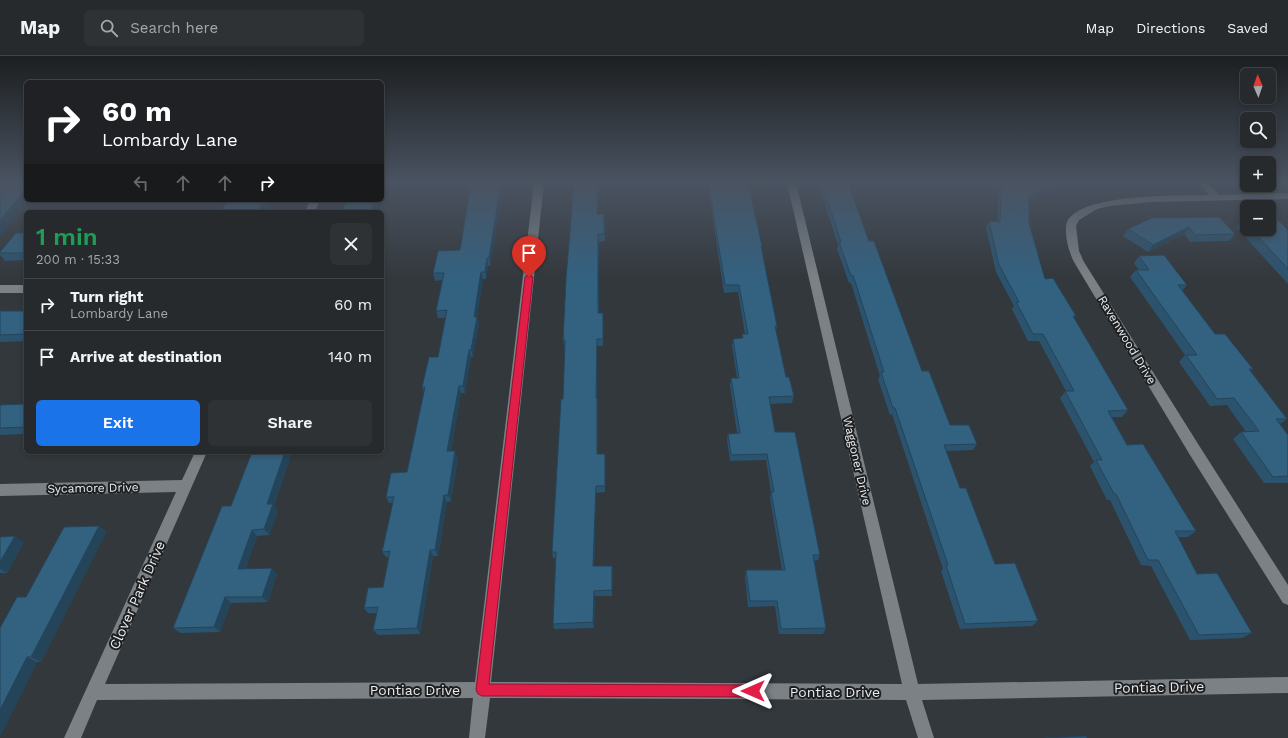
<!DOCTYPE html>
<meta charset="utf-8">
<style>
body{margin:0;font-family:"Work Sans",sans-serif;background:#2e3235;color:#f1f3f6;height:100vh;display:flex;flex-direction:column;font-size:15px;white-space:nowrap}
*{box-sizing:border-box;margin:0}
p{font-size:13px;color:#a4a7aa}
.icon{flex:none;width:22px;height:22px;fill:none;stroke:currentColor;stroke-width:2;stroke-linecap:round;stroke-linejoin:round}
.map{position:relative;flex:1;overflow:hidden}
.side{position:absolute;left:24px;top:154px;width:360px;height:244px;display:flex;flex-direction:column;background:#262a2d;border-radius:6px;box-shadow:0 2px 6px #0003,0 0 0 1px #424649}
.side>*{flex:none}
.top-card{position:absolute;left:24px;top:24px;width:360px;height:122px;border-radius:6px;box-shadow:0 2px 6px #0003,0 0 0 1px #424649;background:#202124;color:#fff;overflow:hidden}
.needle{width:26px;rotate:358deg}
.controls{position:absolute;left:1240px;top:12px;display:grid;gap:8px}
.controls a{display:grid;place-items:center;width:36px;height:36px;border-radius:6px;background:#262a2d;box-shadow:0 2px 6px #0003,0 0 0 1px #424649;font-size:20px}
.pin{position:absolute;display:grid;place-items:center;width:34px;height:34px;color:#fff;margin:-41px -17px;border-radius:50% 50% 50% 0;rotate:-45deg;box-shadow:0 0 4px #0007}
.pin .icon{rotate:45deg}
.me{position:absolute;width:44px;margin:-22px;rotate:270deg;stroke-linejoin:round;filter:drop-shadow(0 0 3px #0008)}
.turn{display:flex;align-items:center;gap:14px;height:84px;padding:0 12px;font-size:18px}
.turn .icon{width:52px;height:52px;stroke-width:2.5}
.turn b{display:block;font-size:28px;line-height:34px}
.lanes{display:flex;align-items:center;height:38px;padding:0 12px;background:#0003;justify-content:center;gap:20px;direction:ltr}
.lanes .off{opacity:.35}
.round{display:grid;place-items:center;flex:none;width:42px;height:42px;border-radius:6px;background:#2e3235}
.overview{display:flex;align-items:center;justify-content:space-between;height:68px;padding:0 12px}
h1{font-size:24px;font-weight:600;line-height:30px;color:#1e9e55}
.button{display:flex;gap:8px;margin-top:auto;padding:8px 12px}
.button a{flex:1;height:46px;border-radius:6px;background:#1a73e8;color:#fff;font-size:16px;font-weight:600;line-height:46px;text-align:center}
.button a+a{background:#2e3235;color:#f1f3f6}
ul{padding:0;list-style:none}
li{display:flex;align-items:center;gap:12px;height:52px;padding:0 12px;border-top:1px solid #424649}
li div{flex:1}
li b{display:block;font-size:15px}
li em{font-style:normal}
header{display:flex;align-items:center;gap:24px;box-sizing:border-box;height:56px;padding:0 20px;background:#262a2d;border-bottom:1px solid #424649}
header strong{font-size:19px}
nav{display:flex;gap:22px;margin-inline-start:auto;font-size:14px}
.search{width:280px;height:36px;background:#2e3235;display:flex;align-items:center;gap:10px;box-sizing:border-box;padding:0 14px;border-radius:6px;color:#a4a7aa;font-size:15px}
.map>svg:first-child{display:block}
</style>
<header>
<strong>Map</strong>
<div class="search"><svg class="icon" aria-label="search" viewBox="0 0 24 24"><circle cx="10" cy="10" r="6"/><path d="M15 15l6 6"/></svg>Search here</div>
<nav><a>Map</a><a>Directions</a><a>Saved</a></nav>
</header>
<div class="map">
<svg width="1288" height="682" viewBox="0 0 1288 682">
<rect width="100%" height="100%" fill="#33383c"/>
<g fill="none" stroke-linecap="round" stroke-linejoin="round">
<g fill="#7b8185" fill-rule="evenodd">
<path d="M 534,127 L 544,127 L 491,626 L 902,628 L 787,127 L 796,127 L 918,628 L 1288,621 L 1288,637 L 922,644 L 934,682 L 918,682 L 906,644 L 490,642 L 485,682 L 469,682 L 473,642 L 97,644 L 81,682 L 64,682 L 176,436 L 0,440 L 0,428 L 182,424 L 195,396 L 207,396 L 105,628 L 475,626 Z"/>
<path d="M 1199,127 L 1208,127 L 1219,139 L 1288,137 L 1288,143 L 1150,146 L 1109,150 L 1097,153 L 1079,164 L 1076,170 L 1079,195 L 1084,206 L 1200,391 L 1288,529 L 1288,549 L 1283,547 L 1190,399 L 1074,206 C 1069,196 1065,182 1066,170 C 1071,136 1183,140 1209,139 Z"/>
<path d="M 310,144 L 320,144 L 315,156 L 305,156 Z"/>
<rect x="0" y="229" width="26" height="8"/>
</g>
</g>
<g fill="#2c536e">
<path d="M 469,127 L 504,127 L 490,210 L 488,210 L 486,223 L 483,223 L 477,261 L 479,268 L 473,301 L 471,301 L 465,337 L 461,337 L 451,395 L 458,401 L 451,445 L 447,446 L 438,500 L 433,500 L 420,578 L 378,579 L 373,574 L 377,557 L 368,557 L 364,552 L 383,531 L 389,501 L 386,501 L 382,496 L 393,447 L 389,447 L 386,441 L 407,416 L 424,336 L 422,331 L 438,301 L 446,262 L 438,262 L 436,255 L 442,224 L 435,225 L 433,217 L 460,194 L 471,130 L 470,130 Z"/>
<path d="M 574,127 L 601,127 L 601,131 L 598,131 L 598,158 L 605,165 L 605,185 L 599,186 L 599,257 L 603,264 L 603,290 L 597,290 L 597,342 L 598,349 L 598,398 L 605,398 L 605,436 L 596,437 L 594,510 L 612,516 L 612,540 L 595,540 L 594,572 L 554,573 L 553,568 L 556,502 L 553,502 L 552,496 L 563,343 L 565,291 L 564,291 L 563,284 Z"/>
<path d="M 719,127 L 748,127 L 762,190 L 762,194 L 777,270 L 776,275 L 786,321 L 794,340 L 792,347 L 770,348 L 775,376 L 820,499 L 818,504 L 814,505 L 826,572 L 823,578 L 779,578 L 775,550 L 748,551 L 745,520 L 746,514 L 782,514 L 770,442 L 771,436 L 766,404 L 730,405 L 727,384 L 728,378 L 737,377 L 730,329 L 731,322 L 737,322 L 732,290 L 733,283 L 742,282 L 742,278 L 745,278 L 738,236 L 724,237 L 709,137 L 709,130 L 719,130 Z"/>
<path d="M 818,127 L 848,127 L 869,185 L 922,315 L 950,369 L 977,388 L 973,394 L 946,395 L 960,432 L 995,508 L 1038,565 L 1032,570 L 960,573 L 941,515 L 943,513 L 892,358 L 890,359 L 878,323 L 880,320 L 851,227 L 849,227 L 837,193 L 838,189 Z"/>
<path d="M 999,127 L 1060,127 L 1057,133 L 1029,145 L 1029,167 L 1045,223 L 1076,260 L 1074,262 L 1128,354 L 1122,361 L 1112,361 L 1127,389 L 1196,475 L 1188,481 L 1178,481 L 1197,518 L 1252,577 L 1242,582 L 1190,584 L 1151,510 L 1141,509 L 1110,444 L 1107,444 L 1090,410 L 1094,406 L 1060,342 L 1066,335 L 1039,285 L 1028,285 L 1012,253 L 1014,250 L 996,216 L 986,172 L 989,165 L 997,165 Z"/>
<path d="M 1152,162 L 1235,178 L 1229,185 L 1190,186 L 1184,178 L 1148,196 L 1123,180 L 1128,173 Z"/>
<path d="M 1242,164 L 1247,169 L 1247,173 L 1269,173 L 1288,174 L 1288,228 L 1236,171 Z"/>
<path d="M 26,177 L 26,204 L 5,205 L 0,199 L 0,196 Z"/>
<path d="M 1139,200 L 1187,229 L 1182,235 L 1215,278 L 1253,313 L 1250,315 L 1287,363 L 1280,368 L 1288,379 L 1288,427 L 1264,427 L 1233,383 L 1241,376 L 1246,376 L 1227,349 L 1210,350 L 1179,306 L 1185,299 L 1130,221 L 1136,214 L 1139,214 L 1134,207 Z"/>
<path d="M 0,255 L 26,255 L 26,285 L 0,286 Z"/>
<path d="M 26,348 L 26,384 L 23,382 L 25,378 L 0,379 L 0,349 Z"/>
<path d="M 252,396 L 292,396 L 274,450 L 278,455 L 269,479 L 257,480 L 246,512 L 277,518 L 268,546 L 231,547 L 220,576 L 180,577 L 173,572 L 231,450 Z"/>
<path d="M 99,470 L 106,476 L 41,606 L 37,606 L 0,680 L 26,541 Z"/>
<path d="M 0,481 L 24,486 L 7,517 L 0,517 Z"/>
</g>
<g fill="#24445a">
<path d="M 382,127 L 386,127 L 382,139 Z"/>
<path d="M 501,127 L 504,127 L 490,210 L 489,202 Z"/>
<path d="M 598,127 L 598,165 L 597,158 Z"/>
<path d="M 1058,127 L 1060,127 L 1057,133 L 1026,147 L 1029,140 Z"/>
<path d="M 25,134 L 26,136 L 26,144 L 28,144 L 0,180 L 0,165 Z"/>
<path d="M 264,144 L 271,144 L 265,156 L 258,156 Z"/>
<path d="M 375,144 L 380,144 L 376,156 L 371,156 Z"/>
<path d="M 382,164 L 384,170 L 382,177 Z"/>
<path d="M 1189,171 L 1184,178 L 1148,196 L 1153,189 Z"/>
<path d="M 598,178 L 599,186 L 599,265 L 598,222 Z"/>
<path d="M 487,202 L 488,210 L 486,223 L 485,216 Z"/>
<path d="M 481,216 L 483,223 L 477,261 L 479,268 L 473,301 L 471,294 L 474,261 Z"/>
<path d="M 469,294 L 471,301 L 465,337 L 463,330 Z"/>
<path d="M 459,330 L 461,337 L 450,401 L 447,395 Z"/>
<path d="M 597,342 L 598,349 L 598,405 L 597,398 Z"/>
<path d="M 455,395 L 458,401 L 451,445 L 448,439 Z"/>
<path d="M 285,396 L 292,396 L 274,450 L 278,455 L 269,479 L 264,473 L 267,448 Z"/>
<path d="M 596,430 L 596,437 L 594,516 L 593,510 Z"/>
<path d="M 444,439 L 447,446 L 438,500 L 435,494 Z"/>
<path d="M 99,470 L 106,476 L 41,606 L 31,601 Z"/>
<path d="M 252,474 L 257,480 L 244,518 L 238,513 Z"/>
<path d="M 15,480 L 24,486 L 7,517 L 0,513 L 0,506 Z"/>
<path d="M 430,494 L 433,500 L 420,578 L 417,572 Z"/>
<path d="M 272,512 L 277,518 L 268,546 L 262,541 Z"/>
<path d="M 594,535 L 595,540 L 594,572 L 593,566 Z"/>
<path d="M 225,541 L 231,547 L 220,576 L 214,571 Z"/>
<path d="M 27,601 L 37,606 L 0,680 L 0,654 Z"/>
</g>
<g fill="#336180" stroke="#24445a">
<path d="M 0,127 L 26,127 L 26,134 L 25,134 L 0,165 Z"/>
<path d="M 471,127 L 501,127 L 489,202 L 487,202 L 485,216 L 481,216 L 474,261 L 477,261 L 471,294 L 469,294 L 463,330 L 459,330 L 447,395 L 455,395 L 448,439 L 444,439 L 435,494 L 430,494 L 417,572 L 373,574 L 378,551 L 364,552 L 368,532 L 383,531 L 390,495 L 382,496 L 394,441 L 386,441 L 391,417 L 407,416 L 425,331 L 422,331 L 429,301 L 438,301 L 447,254 L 436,255 L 444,217 L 433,217 L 438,195 L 460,194 Z"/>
<path d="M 574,127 L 598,127 L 597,158 L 604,158 L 604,178 L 598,178 L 598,257 L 603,257 L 603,283 L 597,283 L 596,342 L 597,342 L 597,398 L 605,398 L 605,430 L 596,430 L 593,510 L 612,510 L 612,534 L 594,535 L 593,566 L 553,568 L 556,496 L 552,496 L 561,343 L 563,343 L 565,284 L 563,284 L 566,222 Z"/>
<path d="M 721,127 L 748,127 L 762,190 L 761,190 L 777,270 L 775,270 L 786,321 L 789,321 L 794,340 L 769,341 L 775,376 L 795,376 L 820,499 L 813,499 L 826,572 L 781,573 L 777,545 L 750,545 L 746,514 L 785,514 L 771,436 L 774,436 L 767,398 L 731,399 L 728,378 L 740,377 L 731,322 L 739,322 L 733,283 L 743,282 L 742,278 L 748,278 L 739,229 L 725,229 L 709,130 L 721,130 Z"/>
<path d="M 822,127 L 848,127 L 869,185 L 874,185 L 922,315 L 929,315 L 950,369 L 969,369 L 977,388 L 944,389 L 960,432 L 966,432 L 995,508 L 1015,507 L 1038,565 L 965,568 L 946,509 L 948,509 L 895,352 L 893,352 L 881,316 L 884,316 L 853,219 L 851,220 L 839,186 L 841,186 Z"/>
<path d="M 1002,127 L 1058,127 L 1029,140 L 1029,167 L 1045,223 L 1053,222 L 1076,260 L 1073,260 L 1128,354 L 1108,355 L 1127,389 L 1143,388 L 1196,475 L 1175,475 L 1197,518 L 1217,517 L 1252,577 L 1199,579 L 1158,504 L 1148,504 L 1116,438 L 1114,438 L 1096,404 L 1102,404 L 1065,335 L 1074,335 L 1043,278 L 1033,278 L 1016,246 L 1019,246 L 999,209 L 989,165 L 1000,166 Z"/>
<path d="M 228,144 L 264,144 L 258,156 L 221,156 Z"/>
<path d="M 347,144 L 375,144 L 371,156 L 342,156 Z"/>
<path d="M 1219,161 L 1235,178 L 1195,179 L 1189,171 L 1153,189 L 1128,173 L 1152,162 Z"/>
<path d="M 1269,163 L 1277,163 L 1288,174 L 1288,213 L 1251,173 L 1269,173 Z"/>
<path d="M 1242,164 L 1247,164 L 1247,169 Z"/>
<path d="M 16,177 L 26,177 L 26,197 L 0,197 L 0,196 Z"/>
<path d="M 1164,199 L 1187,229 L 1178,229 L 1215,278 L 1225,278 L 1253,313 L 1249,313 L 1287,363 L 1276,363 L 1288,379 L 1288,420 L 1273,421 L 1241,376 L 1259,375 L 1234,342 L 1217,343 L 1186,299 L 1197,299 L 1136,214 L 1149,214 L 1139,200 Z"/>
<path d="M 0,255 L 26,255 L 26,278 L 0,279 Z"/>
<path d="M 26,348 L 26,371 L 0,372 L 0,349 Z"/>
<path d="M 26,376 L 26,381 L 23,382 Z"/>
<path d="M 252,396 L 285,396 L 267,448 L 273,448 L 264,473 L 252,474 L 238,513 L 272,512 L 262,541 L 225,541 L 214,571 L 173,572 L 222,450 L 231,450 Z"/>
<path d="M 99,470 L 31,601 L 27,601 L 0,654 L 0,572 L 17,541 L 26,541 L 64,471 Z"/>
<path d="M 15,480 L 0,506 L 0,481 Z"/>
<path d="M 1086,680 L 1087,682 L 1046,682 Z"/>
</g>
<linearGradient id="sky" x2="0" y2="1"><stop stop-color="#1c1f21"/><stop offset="0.57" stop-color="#4a5361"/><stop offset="1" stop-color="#4a5361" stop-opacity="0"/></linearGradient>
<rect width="1288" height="222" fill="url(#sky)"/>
<path fill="#e11d48" stroke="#92132f" d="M 529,218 L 533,221 L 489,628 L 753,629 L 757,631 L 759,635 L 757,640 L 753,641 L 482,640 L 478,638 L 476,634 L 525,221 Z"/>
<g text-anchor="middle" stroke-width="4" stroke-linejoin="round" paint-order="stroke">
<g font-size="12" fill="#e9ecee" stroke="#1d1f21">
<text transform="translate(1127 284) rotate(59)" y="4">Ravenwood Drive</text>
<text transform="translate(857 405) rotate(77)" y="4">Waggoner Drive</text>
<text transform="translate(93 432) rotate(-1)" y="4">Sycamore Drive</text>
</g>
<g font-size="14" fill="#e9ecee" stroke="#1d1f21">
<text transform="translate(137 539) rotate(-66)" y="5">Clover Park Drive</text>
<text transform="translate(1159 631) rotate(-1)" y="5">Pontiac Drive</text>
<text x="415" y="639">Pontiac Drive</text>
<text x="835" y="641">Pontiac Drive</text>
</g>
</g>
</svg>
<div class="controls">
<a><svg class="needle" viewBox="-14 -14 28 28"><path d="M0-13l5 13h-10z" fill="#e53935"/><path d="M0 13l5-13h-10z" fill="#a4a7aa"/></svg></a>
<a><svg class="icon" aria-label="search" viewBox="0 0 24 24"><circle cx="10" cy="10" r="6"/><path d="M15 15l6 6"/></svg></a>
<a>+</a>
<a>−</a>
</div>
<div class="pin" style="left:529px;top:221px;background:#d93025"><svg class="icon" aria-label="arrive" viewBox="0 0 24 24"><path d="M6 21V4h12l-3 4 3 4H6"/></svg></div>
<svg class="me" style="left:753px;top:635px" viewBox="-20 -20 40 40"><path d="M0-17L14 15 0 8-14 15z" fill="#e11d48" stroke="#fff" stroke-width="4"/></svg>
<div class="top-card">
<div class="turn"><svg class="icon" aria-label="right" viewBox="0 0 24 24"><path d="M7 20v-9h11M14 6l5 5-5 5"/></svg><div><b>60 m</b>Lombardy Lane</div></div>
<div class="lanes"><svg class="icon off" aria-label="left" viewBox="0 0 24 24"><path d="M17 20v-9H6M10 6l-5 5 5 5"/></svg><svg class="icon off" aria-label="ahead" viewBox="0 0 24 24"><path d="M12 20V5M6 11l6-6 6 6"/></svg><svg class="icon off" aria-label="ahead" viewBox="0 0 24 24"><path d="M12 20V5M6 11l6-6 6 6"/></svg><svg class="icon" aria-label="right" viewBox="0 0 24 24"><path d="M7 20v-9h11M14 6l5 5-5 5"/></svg></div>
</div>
<section class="side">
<div class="overview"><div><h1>1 min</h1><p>200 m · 15:33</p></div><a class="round"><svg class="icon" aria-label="close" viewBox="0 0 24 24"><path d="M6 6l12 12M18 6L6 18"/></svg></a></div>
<ul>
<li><svg class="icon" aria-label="right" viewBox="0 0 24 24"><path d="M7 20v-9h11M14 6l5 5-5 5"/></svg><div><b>Turn right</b><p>Lombardy Lane</p></div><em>60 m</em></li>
<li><svg class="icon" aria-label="arrive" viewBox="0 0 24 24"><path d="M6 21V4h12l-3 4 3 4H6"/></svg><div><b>Arrive at destination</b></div><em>140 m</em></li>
</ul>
<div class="button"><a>Exit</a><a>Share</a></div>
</section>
</div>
